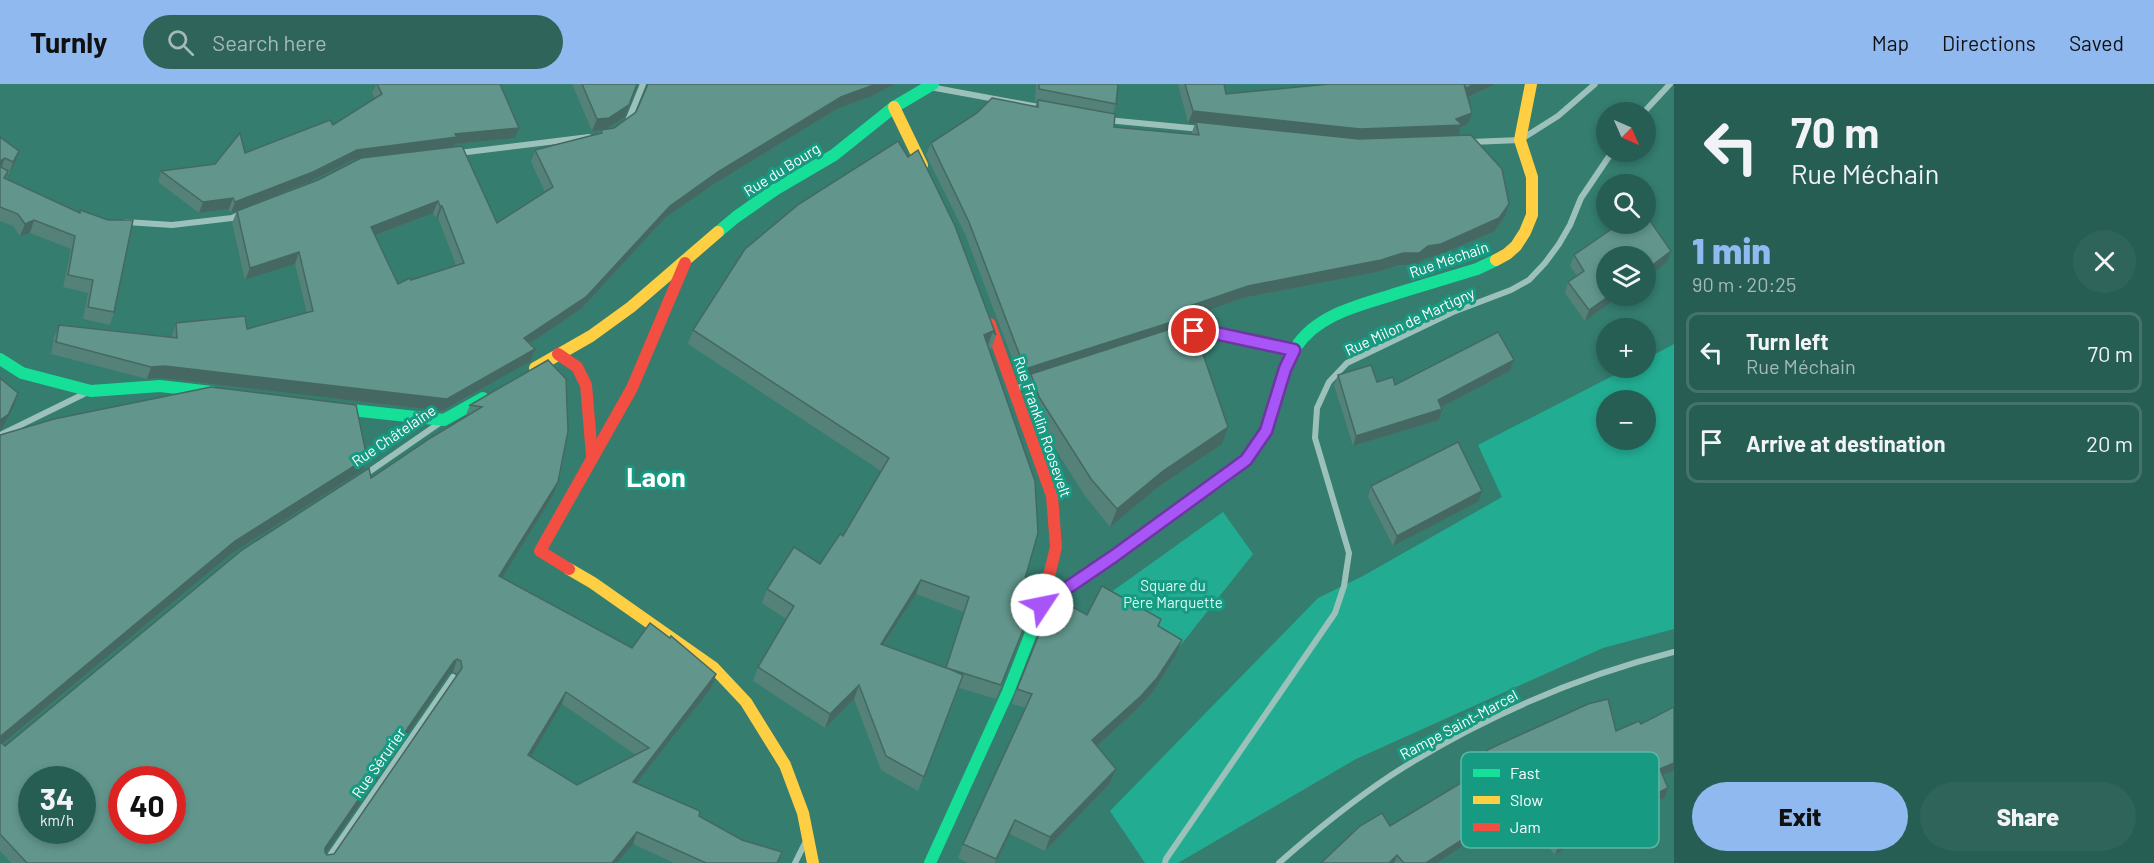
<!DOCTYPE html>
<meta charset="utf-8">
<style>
body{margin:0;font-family:Barlow,sans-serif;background:#2f645a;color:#f1f3f6;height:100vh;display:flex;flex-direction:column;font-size:22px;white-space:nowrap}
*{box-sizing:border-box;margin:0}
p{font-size:20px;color:#a4bab8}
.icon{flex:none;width:33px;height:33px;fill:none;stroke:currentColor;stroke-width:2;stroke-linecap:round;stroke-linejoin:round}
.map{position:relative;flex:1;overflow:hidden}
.details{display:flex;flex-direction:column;background:#275e53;width:480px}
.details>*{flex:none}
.banner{background:#275e53;color:#f1f3f6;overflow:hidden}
.needle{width:39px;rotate:135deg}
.buttons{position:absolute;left:1596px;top:18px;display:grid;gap:12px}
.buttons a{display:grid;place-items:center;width:60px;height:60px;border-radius:50%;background:#275e53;box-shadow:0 3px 9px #0003;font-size:30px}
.speed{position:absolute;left:18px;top:682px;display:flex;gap:12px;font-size:30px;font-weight:700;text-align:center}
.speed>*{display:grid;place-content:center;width:78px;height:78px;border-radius:50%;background:#275e53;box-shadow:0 3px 9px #0003;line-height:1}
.speed small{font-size:15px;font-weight:400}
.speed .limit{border:9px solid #d22;background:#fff;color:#111}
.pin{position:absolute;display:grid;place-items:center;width:51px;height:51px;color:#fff;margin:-26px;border:3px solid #fff;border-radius:50%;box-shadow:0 2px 6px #0007}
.me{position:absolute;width:66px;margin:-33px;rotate:56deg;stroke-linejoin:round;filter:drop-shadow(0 0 4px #0008)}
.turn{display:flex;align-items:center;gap:21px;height:126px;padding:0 18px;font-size:27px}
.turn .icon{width:78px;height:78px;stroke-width:2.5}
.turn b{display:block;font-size:42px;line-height:51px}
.round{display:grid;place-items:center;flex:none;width:63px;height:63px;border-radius:32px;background:#2f645a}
.summary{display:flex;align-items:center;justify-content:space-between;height:102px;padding:0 18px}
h1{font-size:36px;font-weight:800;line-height:45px;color:#90b9f0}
.action{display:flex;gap:12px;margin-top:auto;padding:12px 18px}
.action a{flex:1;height:69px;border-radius:36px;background:#90b9f0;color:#111;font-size:24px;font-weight:800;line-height:69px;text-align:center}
.action a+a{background:#2f645a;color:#f1f3f6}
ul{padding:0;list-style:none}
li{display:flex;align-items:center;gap:18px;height:81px;margin:0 12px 9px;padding:0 6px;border:3px solid #43736a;border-radius:12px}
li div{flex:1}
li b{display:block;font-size:22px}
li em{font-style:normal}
header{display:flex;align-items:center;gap:36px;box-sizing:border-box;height:84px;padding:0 30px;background:#90b9f0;color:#111}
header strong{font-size:28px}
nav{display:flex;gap:33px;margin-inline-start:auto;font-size:21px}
.search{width:420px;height:54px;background:#2f645a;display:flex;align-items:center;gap:15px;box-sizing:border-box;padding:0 21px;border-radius:33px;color:#a4bab8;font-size:22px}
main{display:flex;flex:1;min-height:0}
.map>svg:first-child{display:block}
</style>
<header>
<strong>Turnly</strong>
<div class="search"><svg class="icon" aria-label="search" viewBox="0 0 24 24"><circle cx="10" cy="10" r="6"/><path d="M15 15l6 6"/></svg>Search here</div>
<nav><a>Map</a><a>Directions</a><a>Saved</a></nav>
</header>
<main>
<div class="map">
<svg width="1674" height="779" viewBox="0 0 1674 779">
<rect width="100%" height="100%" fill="#347d6f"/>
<g fill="#22ad92" fill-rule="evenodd">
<path d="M 1674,260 L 1674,545 L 1603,564 L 1356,675 L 1178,779 L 1145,779 L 1110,727 L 1318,514 L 1363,492 L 1502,413 L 1478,361 L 1628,284 L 1646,284 L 1646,275 ZM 1606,316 L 1646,316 L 1646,356 L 1606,356 Z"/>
<path d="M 1223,428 L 1253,470 L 1176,567 L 1103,514 Z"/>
</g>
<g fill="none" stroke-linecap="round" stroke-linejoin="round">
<g stroke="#9cc1ba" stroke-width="6">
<path d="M 930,3 L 1044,24"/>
<path d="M 1644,28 L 1670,0"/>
<path d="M 1107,36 L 1201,45"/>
<path d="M 628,37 L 643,0"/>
<path d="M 1471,58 L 1520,56 L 1558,32 L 1595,0"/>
<path d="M 459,69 L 589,53"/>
<path d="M 126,138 L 172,141 L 232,134 L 241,130"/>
<path d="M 1189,248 L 1215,249 L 1294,266"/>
<path d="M 1015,305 L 1034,298"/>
<path d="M 0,351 L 90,307"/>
<path d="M 363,392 L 441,338"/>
<path d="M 325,779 L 453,593"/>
<path d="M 795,779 L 807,755"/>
<path d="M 1165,779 L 1166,775 L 1335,529 L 1344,502 L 1349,469 L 1315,354 L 1317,324 L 1329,298 L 1347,279 L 1453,228 L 1511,206 L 1529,196 L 1545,179 L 1559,160 L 1570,141 L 1581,114 L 1612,68"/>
<path d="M 1279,779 C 1314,748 1351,718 1390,692 C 1476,636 1575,593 1674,568"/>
</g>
<g stroke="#16e098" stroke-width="12">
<path d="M 718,148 L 736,133 L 776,105 L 834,71 L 894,23 L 933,0"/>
<path d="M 0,275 L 22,289 L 91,307 L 160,302 L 212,308"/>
<path d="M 342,325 L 444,336 L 483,314"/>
<path d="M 1042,521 L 1225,393 C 1237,384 1249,373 1258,361 C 1277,331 1276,293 1296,263 C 1318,229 1362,221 1398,209 C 1425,201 1451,193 1477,185 L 1496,176"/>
<path d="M 930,779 L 1008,608 L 1042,521"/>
</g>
<g stroke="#ffcf43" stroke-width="12">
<path d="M 894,23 L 922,81"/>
<path d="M 1496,176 L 1507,170 L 1516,162 L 1525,148 L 1532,131 L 1532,93 L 1520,56 L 1531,0"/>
<path d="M 535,284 L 591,252 L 631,223 L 718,148"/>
<path d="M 569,485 L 593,499 L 714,584 L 746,618 L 785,681 L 803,729 L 813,779"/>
</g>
<g stroke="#f24e42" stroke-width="12">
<path d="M 990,240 L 1052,412 L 1056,463 L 1042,521"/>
<path d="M 558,270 L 577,283 L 586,301 L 592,372"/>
<path d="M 569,485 L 540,467 L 632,304 L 685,179"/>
</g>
</g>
<g fill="#548178" fill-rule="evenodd">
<path d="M 376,0 L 500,0 L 515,54 L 455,60 L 453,63 L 497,139 L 545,108 L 531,78 L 535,66 L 599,49 L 601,46 L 592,47 L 572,0 L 637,0 L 625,33 L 607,45 L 614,44 L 636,28 L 648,0 L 895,0 L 872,12 L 837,25 L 714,100 L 665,134 L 581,225 L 530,259 L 535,265 L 531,277 L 442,327 L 161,294 L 147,295 L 51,270 L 54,253 L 59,241 L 172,254 L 172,251 L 176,239 L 247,245 L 307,229 L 295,180 L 245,196 L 232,139 L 237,127 L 318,96 L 358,76 L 353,76 L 309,98 L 231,129 L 229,125 L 199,129 L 158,98 L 161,87 L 215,80 L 245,69 L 333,41 L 375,15 L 372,9 ZM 433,129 L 436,134 L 438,134 L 456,181 L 398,200 L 375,152 Z"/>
<path d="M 1036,0 L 1118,0 L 1116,20 L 1113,29 L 1114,43 L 1191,50 L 1195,40 L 1188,39 L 1178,0 L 1224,0 L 1226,10 L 1329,0 L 1494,0 L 1494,1 L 1468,14 L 1467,41 L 1461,43 L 1458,52 L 1505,132 L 1495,147 L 1437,172 L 1424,175 L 1415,181 L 1399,181 L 1377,188 L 1243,214 L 1187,234 L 1184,240 L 1222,360 L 1157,404 L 1110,443 L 1085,412 L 1033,330 L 1025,307 L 1029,295 L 1021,298 L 965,150 L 926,71 L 931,59 L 1035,23 L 1037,18 L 1035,17 Z"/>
<path d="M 0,53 L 15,79 L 9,90 L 7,90 L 6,94 L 79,129 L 114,228 L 110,241 L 83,235 L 88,209 L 63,203 L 71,165 L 30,149 L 20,152 L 13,142 L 0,137 Z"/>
<path d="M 898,57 L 996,251 L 991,266 L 988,261 L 987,261 L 1024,498 L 1034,520 L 996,615 L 959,604 L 918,707 L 881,686 L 854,615 L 825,644 L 753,597 L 758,583 L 786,535 L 762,519 L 767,505 L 820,480 L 843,452 L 881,387 L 688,260 L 693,246 ZM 916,510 L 964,528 L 946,584 L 884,561 Z"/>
<path d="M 1574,171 L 1667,178 L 1606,212 L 1620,212 L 1585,237 L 1565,209 L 1568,198 L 1577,192 L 1570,182 Z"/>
<path d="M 548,276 L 558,398 L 554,410 L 502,493 L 632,564 L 716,590 L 712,603 L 636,700 L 699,732 L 778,779 L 674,779 L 633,760 L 617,779 L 11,779 L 0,767 L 0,351 L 367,374 L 363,386 L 231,470 L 3,660 L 5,662 L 371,394 L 465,333 L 470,321 ZM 453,588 L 456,589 L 457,591 L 334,770 L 327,771 L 325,769 L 449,590 ZM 562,620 L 636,671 L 577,701 L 530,673 Z"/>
<path d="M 1514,276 L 1510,287 L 1441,323 L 1439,336 L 1353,362 L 1334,301 L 1338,291 L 1395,301 Z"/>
<path d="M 1371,402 L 1478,418 L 1393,462 L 1368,413 Z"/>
<path d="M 1087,531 L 1161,535 L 1158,543 L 1182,556 L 1176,571 L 1152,609 L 1135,627 L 1097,662 L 1116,685 L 1110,699 L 1045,767 L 1010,750 L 996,779 L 968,779 L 958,774 L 963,760 L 1026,624 L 1012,620 L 1017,605 Z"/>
<path d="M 1674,623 L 1674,687 L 1663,692 L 1668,704 L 1665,714 L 1623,733 L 1620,729 L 1555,771 L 1535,746 L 1517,759 L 1506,740 L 1479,758 L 1476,753 L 1437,779 L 1321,779 L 1390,742 L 1487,683 L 1484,676 L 1487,666 L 1616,647 L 1641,640 Z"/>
</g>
<g fill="#456962">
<path d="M 637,0 L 625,33 L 605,46 L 592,47 L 597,35 Z"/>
<path d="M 876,0 L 895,0 L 872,12 L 837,25 L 714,100 L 665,134 L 581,225 L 520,266 L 524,254 L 670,122 L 718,88 L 841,13 Z"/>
<path d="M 1475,0 L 1494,0 L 1494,1 L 1462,16 L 1466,4 Z"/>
<path d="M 1193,27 L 1456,35 L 1472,29 L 1467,41 L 1461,43 L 1458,53 L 1355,57 L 1196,38 L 1195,40 L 1188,39 Z"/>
<path d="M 519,44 L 515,54 L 455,60 L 453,64 L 353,76 L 309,98 L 231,129 L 235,118 L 357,66 L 455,50 Z"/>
<path d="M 19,67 L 15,79 L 9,90 L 13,78 Z"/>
<path d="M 5,74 L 0,87 L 0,77 Z"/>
<path d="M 233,114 L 229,125 L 199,129 L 203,118 Z"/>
<path d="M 438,117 L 433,129 L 366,155 L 371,143 Z"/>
<path d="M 1509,120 L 1505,132 L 1495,147 L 1437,172 L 1424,175 L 1415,181 L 1399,181 L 1377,188 L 1243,214 L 1187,234 L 1183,245 L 1031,290 L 1029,295 L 1021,298 L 1025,285 L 1184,224 L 1248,202 L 1428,162 Z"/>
<path d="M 440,122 L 442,122 L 438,134 L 436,134 Z"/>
<path d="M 34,136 L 30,149 L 20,152 L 25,140 Z"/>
<path d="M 1671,167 L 1667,178 L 1646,194 L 1646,186 Z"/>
<path d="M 299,168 L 295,180 L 245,196 L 250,184 Z"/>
<path d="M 1609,212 L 1620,212 L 1585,237 L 1589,226 Z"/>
<path d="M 993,247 L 988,261 L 978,266 L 984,251 Z"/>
<path d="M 535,265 L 531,277 L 442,327 L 161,294 L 147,295 L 151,283 Z"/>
<path d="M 1514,276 L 1510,287 L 1434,327 L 1438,316 Z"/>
<path d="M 18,309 L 14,322 L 0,348 L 0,336 Z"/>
<path d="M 1442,325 L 1439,336 L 1353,362 L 1356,352 Z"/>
<path d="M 1228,343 L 1222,360 L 1157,404 L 1110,443 L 1117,425 L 1163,387 Z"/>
<path d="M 367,374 L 363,386 L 231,470 L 0,662 L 0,656 L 1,652 L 235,457 Z"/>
<path d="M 558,398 L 554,410 L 495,505 L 499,492 Z"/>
<path d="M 1482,407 L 1478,418 L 1393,462 L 1397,452 Z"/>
<path d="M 921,496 L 916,510 L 875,574 L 881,560 Z"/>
<path d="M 1182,556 L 1176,571 L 1152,609 L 1135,627 L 1087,671 L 1092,656 Z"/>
<path d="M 457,575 L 453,588 L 449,590 L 321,776 L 325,764 L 454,577 Z"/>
<path d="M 716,590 L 712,603 L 628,710 L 633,698 Z"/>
<path d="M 859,601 L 854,615 L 825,644 L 830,630 Z"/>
<path d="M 566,608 L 562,620 L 524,684 L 528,671 Z"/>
<path d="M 1674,679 L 1674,687 L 1656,694 L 1660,685 Z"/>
<path d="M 1116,685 L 1110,699 L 1045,767 L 1050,753 Z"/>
<path d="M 1668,704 L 1665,714 L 1623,733 L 1626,723 Z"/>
<path d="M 1624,720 L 1620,729 L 1555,771 L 1558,762 Z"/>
<path d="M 1510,731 L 1506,740 L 1479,758 L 1483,748 Z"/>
<path d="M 1015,736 L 1010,750 L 996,779 L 995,779 Z"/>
<path d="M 1539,736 L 1535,746 L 1517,759 L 1521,749 Z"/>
<path d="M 1480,744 L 1476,753 L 1437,779 L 1426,779 Z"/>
<path d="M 637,748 L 633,760 L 617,779 L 612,779 Z"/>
<path d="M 1397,771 L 1394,779 L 1389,779 Z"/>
</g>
<g fill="#62968c" stroke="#456962" stroke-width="1.5" fill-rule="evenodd">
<path d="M 377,0 L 500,0 L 519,44 L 455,50 L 457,53 L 357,66 L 313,88 L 235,118 L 233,114 L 203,118 L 161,87 L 215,80 L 240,49 L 245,69 L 330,36 L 333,41 L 382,10 Z"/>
<path d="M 582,0 L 637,0 L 629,21 L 609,34 L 597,35 Z"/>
<path d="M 648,0 L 876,0 L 841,13 L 718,88 L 670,122 L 586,213 L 524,254 L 535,265 L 447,315 L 165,282 L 151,283 L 56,258 L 59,241 L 177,254 L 176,239 L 245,232 L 247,245 L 313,227 L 299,168 L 250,184 L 237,127 L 318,96 L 361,74 L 462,62 L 497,139 L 553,103 L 535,66 L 602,49 L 601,46 L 614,44 L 636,28 ZM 438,117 L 440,122 L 442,122 L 464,179 L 411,196 L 410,194 L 398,200 L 371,143 Z"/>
<path d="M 1039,0 L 1118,0 L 1116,20 L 1039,5 Z"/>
<path d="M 1185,0 L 1224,0 L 1226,10 L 1329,0 L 1475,0 L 1466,4 L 1464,0 L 1472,29 L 1456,35 L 1462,41 L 1360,45 L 1193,27 Z"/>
<path d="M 992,14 L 1038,23 L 1038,16 L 1115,30 L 1114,43 L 1199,51 L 1196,38 L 1359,55 L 1471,51 L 1502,85 L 1509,120 L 1499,134 L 1441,160 L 1428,162 L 1419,169 L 1403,169 L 1381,176 L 1248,202 L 1184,224 L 1187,233 L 1025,285 L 969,138 L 931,59 L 977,29 Z"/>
<path d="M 0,53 L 19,67 L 13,78 L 5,74 L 0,77 L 1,83 L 8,87 L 4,94 L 80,129 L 80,126 L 108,136 L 133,136 L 114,228 L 88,223 L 93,196 L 68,191 L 75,152 L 34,136 L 25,140 L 18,130 L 0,123 Z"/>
<path d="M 898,57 L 908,73 L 918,66 L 955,142 L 996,251 L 993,247 L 984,251 L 1035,397 L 1038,449 L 1024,498 L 1039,506 L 1001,601 L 947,584 L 963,591 L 924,693 L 886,672 L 859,601 L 830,630 L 758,583 L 794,522 L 767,505 L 794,463 L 820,480 L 840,450 L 843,452 L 889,374 L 693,246 L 745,165 L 799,120 ZM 921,496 L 969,513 L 946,584 L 881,560 Z"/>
<path d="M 1646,131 L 1671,167 L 1646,186 L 1646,172 L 1606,172 L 1606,212 L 1609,212 L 1589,226 L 1568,198 L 1584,187 L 1574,171 L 1619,140 L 1646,140 Z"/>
<path d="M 1192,238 L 1228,343 L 1163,387 L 1117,425 L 1091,395 L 1039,313 L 1031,290 Z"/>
<path d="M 1498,248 L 1514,276 L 1438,316 L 1442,325 L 1356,352 L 1338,291 L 1371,281 L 1377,298 L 1393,293 L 1395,301 Z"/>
<path d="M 548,276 L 566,295 L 568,347 L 558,398 L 499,492 L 632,564 L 650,539 L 670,554 L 671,552 L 716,590 L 633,698 L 700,727 L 699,732 L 742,756 L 782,768 L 777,779 L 706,779 L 637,748 L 612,779 L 27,779 L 0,750 L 0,658 L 5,662 L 242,466 L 369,384 L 371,394 L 432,353 L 482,323 L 470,321 ZM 457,575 L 461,577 L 462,584 L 334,770 L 327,771 L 325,768 L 325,764 L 454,577 ZM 566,608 L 649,664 L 577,701 L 528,671 ZM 32,696 L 82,696 L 82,747 L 32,747 ZM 122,696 L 172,696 L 172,747 L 122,747 Z"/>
<path d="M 0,294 L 18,309 L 8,331 L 0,336 Z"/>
<path d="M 211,303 L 356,321 L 367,374 L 235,457 L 1,652 L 0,656 L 0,351 L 54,335 Z"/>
<path d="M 1458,358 L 1482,407 L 1397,452 L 1371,402 Z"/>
<path d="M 1102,502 L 1161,535 L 1158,542 L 1182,556 L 1157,594 L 1141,612 L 1092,656 L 1116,685 L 1050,753 L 1015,736 L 996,775 L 963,760 L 1032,610 L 1017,605 L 1054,513 L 1087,531 Z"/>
<path d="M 1608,615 L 1616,647 L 1639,637 L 1641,640 L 1674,623 L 1674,679 L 1660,685 L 1668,704 L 1626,723 L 1624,720 L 1558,762 L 1539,736 L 1521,749 L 1510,731 L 1483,748 L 1480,744 L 1426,779 L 1404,779 L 1397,771 L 1389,779 L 1321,779 L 1360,742 L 1382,729 L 1390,742 L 1494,679 L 1487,666 L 1588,620 Z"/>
</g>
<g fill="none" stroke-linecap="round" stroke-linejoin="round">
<defs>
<path id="route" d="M 1042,521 L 1114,472 L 1246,376 L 1266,347 L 1285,285 L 1294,266 L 1215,249 L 1194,247"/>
</defs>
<use href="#route" stroke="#6d37a1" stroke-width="15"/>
<use href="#route" stroke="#a855f7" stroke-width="10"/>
</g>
<g text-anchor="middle" stroke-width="6" stroke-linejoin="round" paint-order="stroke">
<g font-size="15" fill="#fff" stroke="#169b82">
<text transform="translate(782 86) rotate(-32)" y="5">Rue du Bourg</text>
<text transform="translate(1449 176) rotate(-19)" y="5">Rue Méchain</text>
<text transform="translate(1410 238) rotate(-25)" y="5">Rue Milon de Martigny</text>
<text transform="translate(1042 343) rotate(71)" y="5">Rue Franklin Roosevelt</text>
<text transform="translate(394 352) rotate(-34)" y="5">Rue Châtelaine</text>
<text transform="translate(1459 641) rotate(-28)" y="5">Rampe Saint-Marcel</text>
<text transform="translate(379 679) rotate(-55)" y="5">Rue Sérurier</text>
</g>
<g font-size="15" fill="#d4fcf4" stroke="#169b82">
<text x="1173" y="507">Square du<tspan x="1173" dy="17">Père Marquette</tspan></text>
</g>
<g font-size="27" font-weight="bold" fill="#fff" stroke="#169b82">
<text x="656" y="403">Laon</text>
</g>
</g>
<rect x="1461" y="668" width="198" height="96" rx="9" fill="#169b82" stroke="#5cb9a8" stroke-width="1.5"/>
<rect x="1473" y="685" width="27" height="8" fill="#16e098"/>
<rect x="1473" y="712" width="27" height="8" fill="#ffcf43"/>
<rect x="1473" y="739" width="27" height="8" fill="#f24e42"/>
<g font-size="16" fill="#fff">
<text x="1510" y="695">Fast</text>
<text x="1510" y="722">Slow</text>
<text x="1510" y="749">Jam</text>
</g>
</svg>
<div class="buttons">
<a><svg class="needle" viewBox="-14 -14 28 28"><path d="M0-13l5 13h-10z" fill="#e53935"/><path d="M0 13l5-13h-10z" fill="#a4bab8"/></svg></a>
<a><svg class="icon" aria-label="search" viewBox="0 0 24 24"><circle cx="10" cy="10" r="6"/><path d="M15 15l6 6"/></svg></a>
<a><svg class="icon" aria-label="layers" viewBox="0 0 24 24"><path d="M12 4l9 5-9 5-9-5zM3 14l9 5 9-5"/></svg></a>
<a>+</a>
<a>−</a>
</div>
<div class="speed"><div>34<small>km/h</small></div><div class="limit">40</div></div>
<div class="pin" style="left:1194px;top:247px;background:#d93025"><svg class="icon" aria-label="arrive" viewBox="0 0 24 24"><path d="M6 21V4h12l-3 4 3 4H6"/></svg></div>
<svg class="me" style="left:1042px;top:521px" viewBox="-20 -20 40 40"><circle r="19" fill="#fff"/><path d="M0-13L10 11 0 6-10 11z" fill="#a855f7"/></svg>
</div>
<section class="details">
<div class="banner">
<div class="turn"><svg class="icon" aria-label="left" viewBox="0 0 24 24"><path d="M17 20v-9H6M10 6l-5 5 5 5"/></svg><div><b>70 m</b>Rue Méchain</div></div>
</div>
<div class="summary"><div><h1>1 min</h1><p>90 m · 20:25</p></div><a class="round"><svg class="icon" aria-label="close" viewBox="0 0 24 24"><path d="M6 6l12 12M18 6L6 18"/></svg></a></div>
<ul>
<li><svg class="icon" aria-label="left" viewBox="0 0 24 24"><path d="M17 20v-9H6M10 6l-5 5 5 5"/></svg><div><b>Turn left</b><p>Rue Méchain</p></div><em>70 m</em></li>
<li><svg class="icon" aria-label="arrive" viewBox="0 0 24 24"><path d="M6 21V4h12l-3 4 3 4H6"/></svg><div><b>Arrive at destination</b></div><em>20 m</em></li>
</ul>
<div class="action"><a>Exit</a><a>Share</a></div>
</section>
</main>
